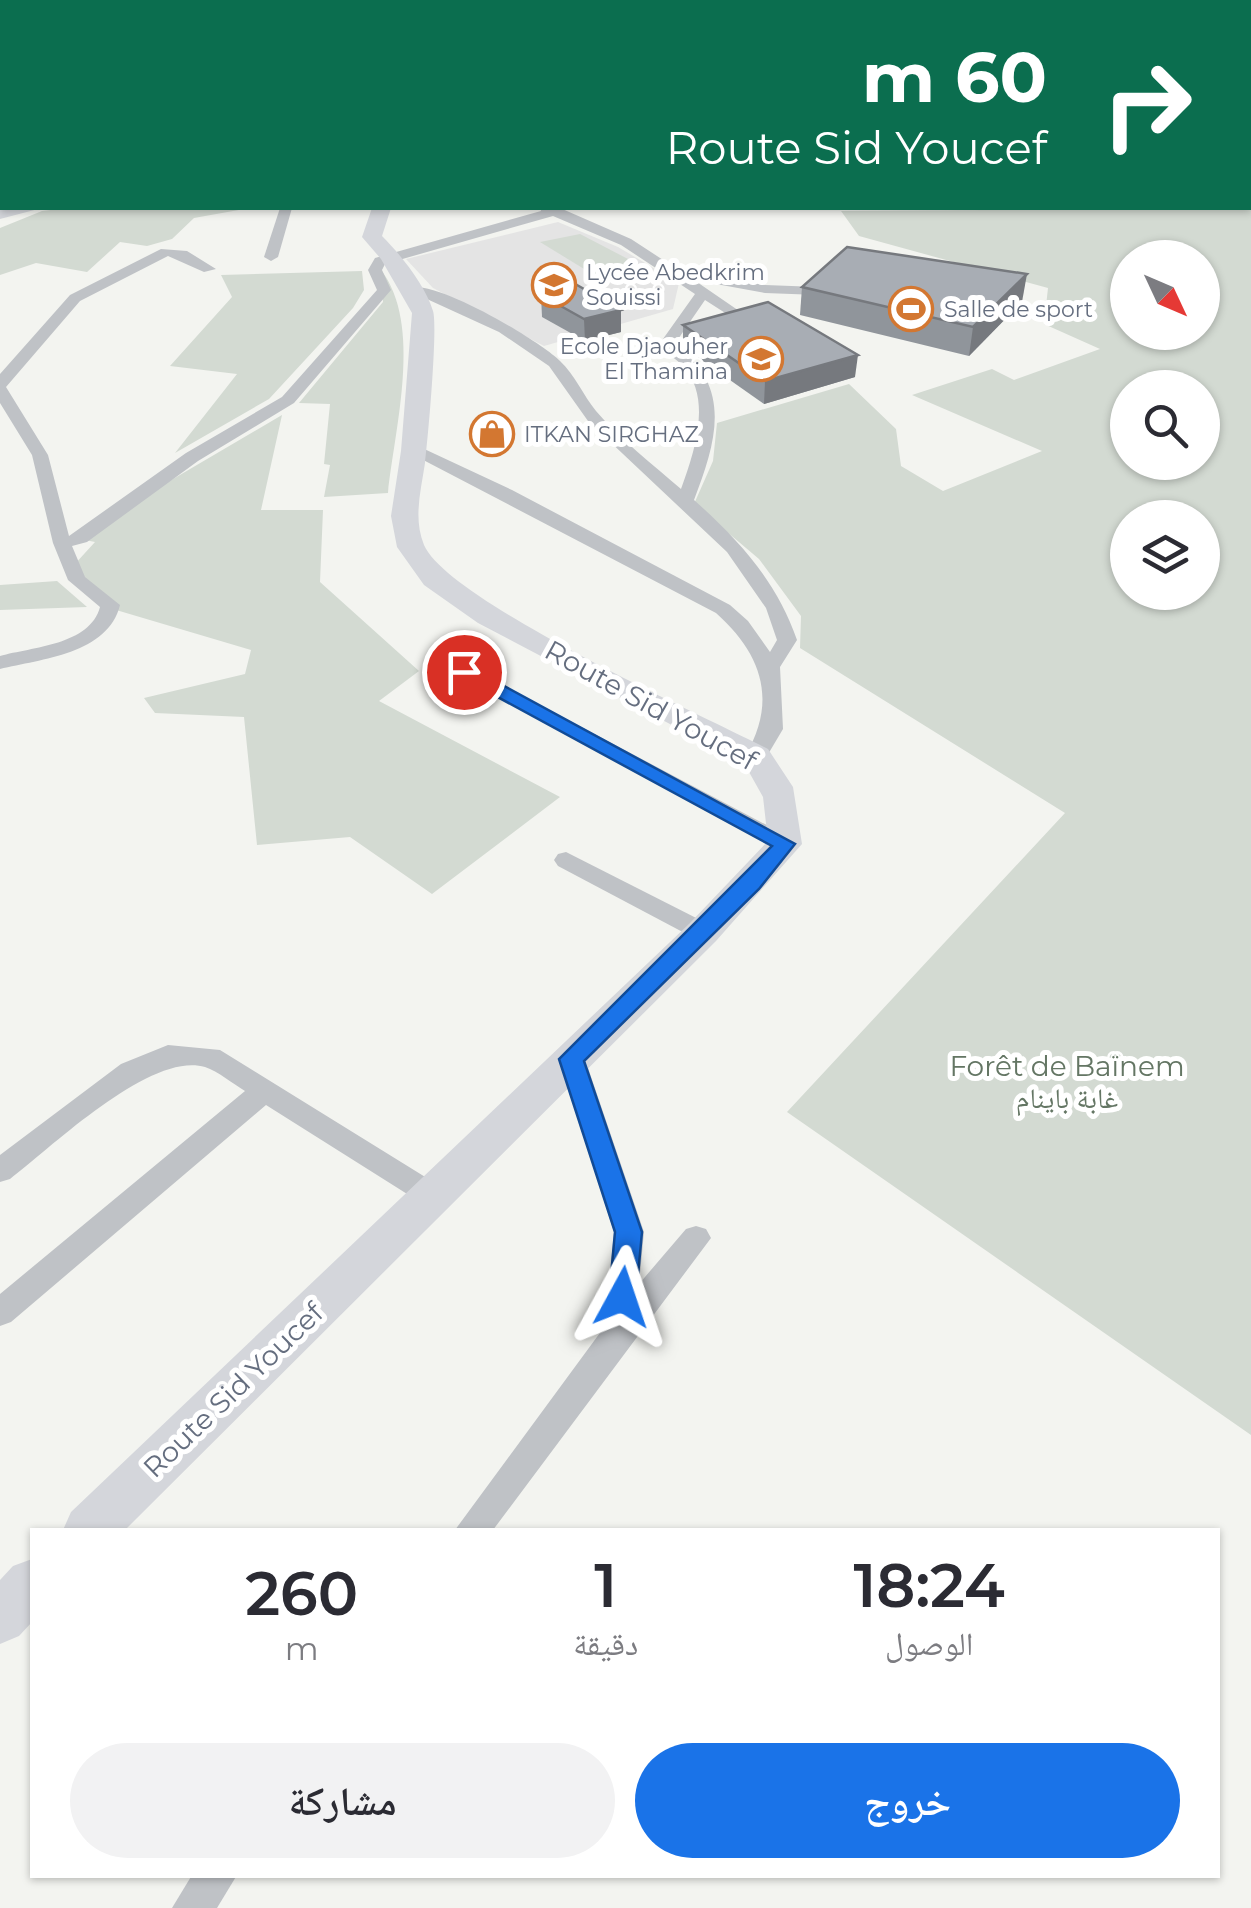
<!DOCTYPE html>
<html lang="ar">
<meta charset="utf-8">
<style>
body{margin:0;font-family:Montserrat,"Noto Naskh Arabic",sans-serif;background:#f2f2f3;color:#2b2b33;direction:rtl;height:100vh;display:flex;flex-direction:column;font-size:38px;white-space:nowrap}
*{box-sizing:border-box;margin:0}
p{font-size:32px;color:#7c7c81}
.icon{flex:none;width:55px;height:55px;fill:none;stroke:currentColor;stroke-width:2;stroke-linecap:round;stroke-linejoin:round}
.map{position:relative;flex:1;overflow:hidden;direction:ltr}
.panel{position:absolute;left:30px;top:1528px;width:1190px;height:350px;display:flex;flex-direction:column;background:#fff;border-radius:0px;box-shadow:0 2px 8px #0004;direction:rtl}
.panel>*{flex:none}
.guide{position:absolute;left:0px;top:0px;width:1252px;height:210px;box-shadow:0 2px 8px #0004;direction:rtl;background:#0b6e4f;color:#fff;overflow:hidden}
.needle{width:65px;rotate:134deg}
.buttons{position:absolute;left:1110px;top:240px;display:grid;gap:20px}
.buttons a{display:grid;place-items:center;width:110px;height:110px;border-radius:50%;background:#fff;box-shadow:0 2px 8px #0004;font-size:50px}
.pin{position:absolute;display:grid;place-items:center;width:85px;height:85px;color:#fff;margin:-42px;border:5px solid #fff;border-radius:50%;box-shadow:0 2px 10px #0007}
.me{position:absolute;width:110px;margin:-55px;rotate:5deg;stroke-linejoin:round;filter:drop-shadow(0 0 8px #0008)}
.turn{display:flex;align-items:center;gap:35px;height:210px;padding:0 40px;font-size:45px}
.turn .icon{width:130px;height:130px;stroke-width:2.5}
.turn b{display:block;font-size:70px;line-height:85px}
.eta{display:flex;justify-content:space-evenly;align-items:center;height:170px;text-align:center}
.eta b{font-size:60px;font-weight:600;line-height:70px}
.cta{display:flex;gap:20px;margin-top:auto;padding:20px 40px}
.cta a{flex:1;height:115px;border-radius:60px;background:#1a73e8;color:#fff;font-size:40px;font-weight:600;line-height:115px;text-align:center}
.cta a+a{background:#f2f2f3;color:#2b2b33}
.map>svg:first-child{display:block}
</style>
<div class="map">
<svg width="1251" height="1908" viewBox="0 0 1251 1908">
<rect width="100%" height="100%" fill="#f3f4f0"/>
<path fill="#e4e4e4" d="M 558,222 L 618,247 L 679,283 L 673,309 L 544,346 L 433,288 L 406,259 Z"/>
<g fill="#d3dad2" fill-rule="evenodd">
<path d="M 1251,79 L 1251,1435 L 787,1112 L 1065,813 L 800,648 L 801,616 L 759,559 L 694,504 L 713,461 L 717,423 L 849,384 L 896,429 L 901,466 L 943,491 L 1042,451 L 912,395 L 992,369 L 1014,380 L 1100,349 L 1044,324 L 1048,288 L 859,236 L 841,211 L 1250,208 ZM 1128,258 L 1202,258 L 1202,332 L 1128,332 ZM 1128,388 L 1202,388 L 1202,462 L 1128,462 ZM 1128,518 L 1202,518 L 1202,592 L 1128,592 Z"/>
<path d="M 67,208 L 250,208 L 194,218 L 172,239 L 147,246 L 120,242 L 87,272 L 36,263 L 0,275 L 0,228 L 42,211 Z"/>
<path d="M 580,234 L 651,271 L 607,283 L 540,242 Z"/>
<path d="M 381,270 C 423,325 395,427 388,493 L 324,497 L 330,465 L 324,464 L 330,404 L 299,403 L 383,302 Z"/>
<path d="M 362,271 L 364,290 L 353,308 L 269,399 L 175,453 L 237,374 L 170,366 L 232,297 L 221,275 Z"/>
<path d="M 282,415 L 261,510 L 323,510 L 320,582 L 419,671 L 379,701 L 560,797 L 432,894 L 350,837 L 257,845 L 244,717 L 155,713 L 144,698 L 245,674 L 251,650 L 106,607 L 75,576 L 74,565 L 95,542 L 85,540 L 139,499 Z"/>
<path d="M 57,581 L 87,607 L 0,610 L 0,585 Z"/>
</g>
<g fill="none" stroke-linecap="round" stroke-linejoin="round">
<path fill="#bac1c8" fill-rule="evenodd" d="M 2,160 L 2,177 L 0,178 L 0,161 Z"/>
<g fill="#bfc2c6" fill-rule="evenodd">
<path d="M 565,0 L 643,0 L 564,2 Z"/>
<path d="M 2,8 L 2,17 L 0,18 L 0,9 Z"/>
<rect x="1250" y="49" width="1" height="6"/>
<path d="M 280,208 L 292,208 L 278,257 L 271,261 L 264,257 Z"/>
<path d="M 540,208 L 560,208 L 631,239 L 683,273 L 765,285 L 818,287 L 825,291 L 818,295 L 765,293 L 694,280 L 745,315 L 733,318 L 705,300 L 674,345 C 734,385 716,443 694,500 C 740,541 777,582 797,640 L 780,667 L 783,729 L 764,761 L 756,763 L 745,756 C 778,701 762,654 716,613 L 406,451 L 420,447 L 512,490 L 730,605 L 748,621 L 770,652 L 777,640 L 766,608 L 727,552 L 588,421 L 549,366 L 499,332 L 405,289 C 428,274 540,341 560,361 C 575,375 583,395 596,411 C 621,440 652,464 681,489 C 694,453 713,399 683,366 C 676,358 666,354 658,346 L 695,294 L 621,245 L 553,216 L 385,264 L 382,270 L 391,290 L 294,403 L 198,461 L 87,542 L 72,546 L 85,577 L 120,605 C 108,654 41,659 0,669 L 0,656 C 32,647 90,645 100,607 L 68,580 L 53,543 L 32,455 L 0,403 L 0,374 L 70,295 L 161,249 L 187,251 L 216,269 L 204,272 L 168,256 L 80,301 L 6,387 L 48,455 L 69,536 L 186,453 L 282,397 L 377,290 L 368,270 L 375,258 L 541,211 Z"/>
<path d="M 464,665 L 793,839 L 797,844 L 785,852 L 777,849 L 457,675 L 454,671 Z"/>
<path d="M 566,852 L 712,926 L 715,932 L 712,938 L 694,938 L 558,866 L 554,860 L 558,854 Z"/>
<path d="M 168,1045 L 220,1050 L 443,1188 L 447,1196 L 443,1204 L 433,1208 L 423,1204 L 266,1105 L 11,1322 L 0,1326 L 0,1294 L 245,1091 C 233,1084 218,1071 205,1067 C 151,1051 53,1146 10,1179 L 0,1182 L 0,1155 L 121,1064 Z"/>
<path d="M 572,1049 L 581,1052 L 585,1059 L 644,1232 L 639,1284 L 686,1229 L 696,1226 L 706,1229 L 711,1238 L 493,1530 L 455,1530 L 605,1326 L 614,1232 L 559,1059 L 563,1052 Z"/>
<path d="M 192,1875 L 237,1875 L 217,1908 L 172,1908 Z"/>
</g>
<g fill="#d4d6db" fill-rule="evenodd">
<path d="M 522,0 L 568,0 L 569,2 L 521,2 Z"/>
<path d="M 0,207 L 41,208 L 42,208 L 0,219 Z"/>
<path d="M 372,208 L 391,208 L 382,236 C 401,255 425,285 433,311 C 438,327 428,440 425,463 C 421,490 413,518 424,545 C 448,601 702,715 768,749 L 793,787 L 802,844 L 716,941 L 125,1530 L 63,1530 L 71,1512 L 690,923 L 768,841 L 763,797 L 744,763 L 478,623 L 424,585 L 397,547 L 391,516 L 401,451 L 412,313 L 381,259 L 362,237 Z"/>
<path d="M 32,1559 L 32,1622 L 19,1636 L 0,1644 L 0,1580 L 13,1566 Z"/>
</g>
</g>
<g fill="#90959b">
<path d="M 802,287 L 1022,302 L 969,356 L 800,315 Z"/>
<path d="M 541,295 L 621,310 L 621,332 L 585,341 L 542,317 Z"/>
<path d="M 683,325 L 855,377 L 764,404 L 683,347 Z"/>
</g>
<g fill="#76797e">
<path d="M 1027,274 L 1022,302 L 969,356 L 973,327 Z"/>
<path d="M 621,310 L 621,332 L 585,341 L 584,319 Z"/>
<path d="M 858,355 L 855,377 L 764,404 L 765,381 Z"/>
</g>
<g fill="#a8adb4" stroke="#76797e" stroke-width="2.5">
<path d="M 847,247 L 1027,274 L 973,327 L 802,287 Z"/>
<path d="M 577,285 L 621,310 L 584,319 L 541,295 Z"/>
<path d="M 768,302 L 858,355 L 765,381 L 683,325 Z"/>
</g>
<path fill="#1a73e8" stroke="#114b97" stroke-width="2.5" d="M 457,668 L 471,668 L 795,844 L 759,889 L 584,1061 L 642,1232 L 636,1297 L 632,1306 L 622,1309 L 613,1306 L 609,1297 L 615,1232 L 559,1059 L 772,846 L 457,675 Z"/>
<defs>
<symbol id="school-ring" viewBox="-11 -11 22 22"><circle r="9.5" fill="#fff" stroke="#d37731" stroke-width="1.5"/><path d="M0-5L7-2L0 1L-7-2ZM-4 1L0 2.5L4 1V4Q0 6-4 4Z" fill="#d37731"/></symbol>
<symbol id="stadium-ring" viewBox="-11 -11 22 22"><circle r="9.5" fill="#fff" stroke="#d37731" stroke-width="1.5"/><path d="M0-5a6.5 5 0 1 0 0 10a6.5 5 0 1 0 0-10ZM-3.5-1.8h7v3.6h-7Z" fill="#d37731"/></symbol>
<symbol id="shop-ring" viewBox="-11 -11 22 22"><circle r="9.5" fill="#fff" stroke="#d37731" stroke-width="1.5"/><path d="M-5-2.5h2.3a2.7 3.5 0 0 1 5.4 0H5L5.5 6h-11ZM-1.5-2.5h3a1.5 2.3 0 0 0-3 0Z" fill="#d37731"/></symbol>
</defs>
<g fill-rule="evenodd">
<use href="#school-ring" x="529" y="260" width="50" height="50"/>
<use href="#stadium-ring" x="886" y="284" width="50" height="50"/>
<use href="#school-ring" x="736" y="334" width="50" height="50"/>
<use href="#shop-ring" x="467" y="409" width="50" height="50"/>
</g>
<g text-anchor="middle" stroke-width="10" stroke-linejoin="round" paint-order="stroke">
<g font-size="22" fill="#656e7f" stroke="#fff" text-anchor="start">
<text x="586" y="280">Lycée Abedkrim<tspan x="586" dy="25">Souissi</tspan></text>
<text x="944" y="317">Salle de sport</text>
<text x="728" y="354" text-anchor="end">Ecole Djaouher<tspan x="728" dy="25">El Thamina</tspan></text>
<text x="524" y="442">ITKAN SIRGHAZ</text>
</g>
<g font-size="28" fill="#656e7f" stroke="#fff">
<text transform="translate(651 705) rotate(29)" y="10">Route Sid Youcef</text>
<text transform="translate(233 1390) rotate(-44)" y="10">Route Sid Youcef</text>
</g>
<g font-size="28" fill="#647664" stroke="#fff">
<text x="1067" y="1076">Forêt de Baïnem<tspan x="1067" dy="32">غابة باينام</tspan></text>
</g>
</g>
</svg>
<div class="buttons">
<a><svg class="needle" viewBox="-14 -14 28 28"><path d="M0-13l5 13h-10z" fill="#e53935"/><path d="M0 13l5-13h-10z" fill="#7c7c81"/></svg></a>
<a><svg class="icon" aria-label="search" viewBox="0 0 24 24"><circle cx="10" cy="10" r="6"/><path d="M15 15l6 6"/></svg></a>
<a><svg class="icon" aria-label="layers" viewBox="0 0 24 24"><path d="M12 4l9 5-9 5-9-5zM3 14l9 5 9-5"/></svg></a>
</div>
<div class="pin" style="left:464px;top:672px;background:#d93025"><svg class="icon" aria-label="arrive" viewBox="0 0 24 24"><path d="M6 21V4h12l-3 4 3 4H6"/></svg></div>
<svg class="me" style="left:622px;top:1297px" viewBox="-20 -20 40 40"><path d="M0-17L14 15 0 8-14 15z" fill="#1a73e8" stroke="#fff" stroke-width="4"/></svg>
<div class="guide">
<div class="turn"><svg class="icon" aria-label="right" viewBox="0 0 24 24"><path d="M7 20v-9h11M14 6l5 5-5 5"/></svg><div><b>60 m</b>Route Sid Youcef</div></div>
</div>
<section class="panel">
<div class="eta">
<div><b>18:24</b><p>الوصول</p></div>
<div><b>1</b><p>دقيقة</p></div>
<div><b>260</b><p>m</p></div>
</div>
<div class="cta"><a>خروج</a><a>مشاركة</a></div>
</section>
</div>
